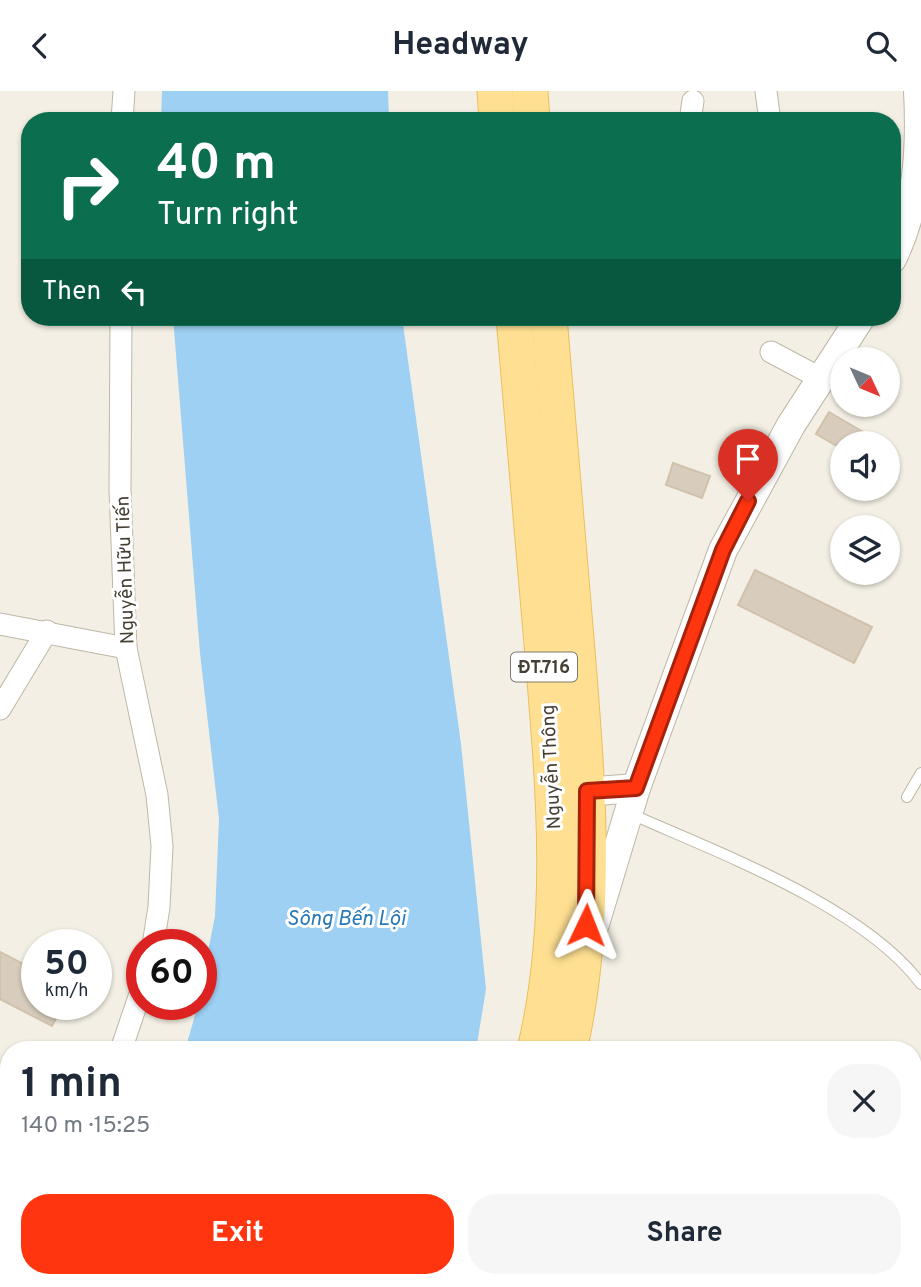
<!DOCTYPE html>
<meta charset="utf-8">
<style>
body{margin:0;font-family:Overpass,sans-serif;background:#f6f6f7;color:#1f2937;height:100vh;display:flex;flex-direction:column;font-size:26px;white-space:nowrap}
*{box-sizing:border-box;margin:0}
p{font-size:23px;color:#747a83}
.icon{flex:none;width:38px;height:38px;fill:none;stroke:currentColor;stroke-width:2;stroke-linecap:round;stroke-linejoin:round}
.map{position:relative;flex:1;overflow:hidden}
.side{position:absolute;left:0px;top:950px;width:922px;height:247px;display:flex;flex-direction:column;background:#fff;border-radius:28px 28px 0 0;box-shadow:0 2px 5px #0004}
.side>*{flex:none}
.guide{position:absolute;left:21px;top:21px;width:880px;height:214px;border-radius:28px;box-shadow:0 2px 5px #0004;background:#0b6e4f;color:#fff;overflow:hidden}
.needle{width:46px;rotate:134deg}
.controls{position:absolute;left:830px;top:256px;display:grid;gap:14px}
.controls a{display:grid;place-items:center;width:70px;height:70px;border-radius:50%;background:#fff;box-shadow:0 2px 5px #0004;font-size:35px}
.speed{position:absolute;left:21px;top:838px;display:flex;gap:14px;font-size:35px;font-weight:700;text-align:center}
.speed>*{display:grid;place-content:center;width:91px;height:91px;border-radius:50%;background:#fff;box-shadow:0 2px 5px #0004;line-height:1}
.speed small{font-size:18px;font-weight:400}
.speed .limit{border:10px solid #d22;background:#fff;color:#111}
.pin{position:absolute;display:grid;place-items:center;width:60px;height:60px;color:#fff;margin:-72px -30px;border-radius:50% 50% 50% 0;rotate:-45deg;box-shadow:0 0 7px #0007}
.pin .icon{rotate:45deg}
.me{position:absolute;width:77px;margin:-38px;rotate:2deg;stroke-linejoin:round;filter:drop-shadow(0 0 5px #0008)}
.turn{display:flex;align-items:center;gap:24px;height:147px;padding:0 21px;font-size:32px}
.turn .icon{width:91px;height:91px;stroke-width:2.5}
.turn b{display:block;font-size:49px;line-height:60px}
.then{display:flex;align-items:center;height:66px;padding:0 21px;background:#0003;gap:14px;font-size:26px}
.round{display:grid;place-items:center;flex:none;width:74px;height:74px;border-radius:28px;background:#f6f6f7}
.headline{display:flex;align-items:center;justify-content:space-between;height:119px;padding:0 21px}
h1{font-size:42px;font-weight:700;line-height:52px}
.action{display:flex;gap:14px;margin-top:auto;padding:14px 21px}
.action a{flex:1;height:80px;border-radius:28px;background:#ff3510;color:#fff;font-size:28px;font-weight:700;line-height:80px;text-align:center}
.action a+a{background:#f6f6f7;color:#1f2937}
header{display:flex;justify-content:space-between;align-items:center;height:91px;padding:0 21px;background:#fff;font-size:32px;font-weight:700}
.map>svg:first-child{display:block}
</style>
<header><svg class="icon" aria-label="back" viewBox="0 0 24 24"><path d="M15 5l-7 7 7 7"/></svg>Headway<svg class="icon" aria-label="search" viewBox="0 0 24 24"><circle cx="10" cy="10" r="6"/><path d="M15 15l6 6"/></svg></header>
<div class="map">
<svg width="921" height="1196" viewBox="0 0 921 1196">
<rect width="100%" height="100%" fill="#f3efe4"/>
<g fill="#9dd0f3">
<path d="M 162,0 L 388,0 L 389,30 L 161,30 Z"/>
<path d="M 173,226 L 402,226 L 461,653 L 486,898 L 476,959 L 185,959 L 198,914 L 201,914 L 201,896 L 215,825 L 219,728 L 200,562 Z"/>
<path d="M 49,1188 L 379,1188 L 373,1196 L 42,1196 Z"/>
</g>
<g fill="#d8cdbc" stroke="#d0c2ac" stroke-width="2">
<path d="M 829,321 L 882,352 L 842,352 L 842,358 L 816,343 Z"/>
<path d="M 673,372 L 710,385 L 702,407 L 666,394 Z"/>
<path d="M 755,479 L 872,536 L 854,572 L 738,514 Z"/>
<path d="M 0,861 L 37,880 L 37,914 L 63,914 L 52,935 L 0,908 Z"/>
</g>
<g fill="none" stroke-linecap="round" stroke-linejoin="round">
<defs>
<g id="service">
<path d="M 907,706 L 921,682"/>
<path d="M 631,723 C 719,762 864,816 921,893"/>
<path d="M 914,1006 L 921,1000"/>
<path d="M 914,1150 L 921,1149"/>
<path d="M 676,1196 L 685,1188"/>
<path d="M 804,1196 L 820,1188"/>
</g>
<g id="minor">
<path d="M 766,0 L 769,23"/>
<path d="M 122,30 L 124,0"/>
<path d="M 690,30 L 693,10"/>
<path d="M 892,98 L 915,101"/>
<path d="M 121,226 L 120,398 L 126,557 L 157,704 L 162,755 L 159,816 L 153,854"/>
<path d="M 771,261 L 820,287"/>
<path d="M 0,533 L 126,557"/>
<path d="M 0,618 L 47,540"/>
<path d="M 121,959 L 142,897"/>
<path d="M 0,1129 L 9,1120"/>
</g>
<g id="tertiary">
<path d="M 892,168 C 918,116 921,57 918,0"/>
<path d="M 566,699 L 597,700 L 636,697"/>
<path d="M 595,833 L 636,697 L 723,459 L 791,334 L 861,226"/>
</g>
<g id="primary">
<path d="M 495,0 L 497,30"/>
<path d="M 530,0 L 532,30"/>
<path d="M 514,226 C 523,335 532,444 542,553 C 553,688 567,826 535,959"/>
<path d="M 549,226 C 558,333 567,440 576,548 C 587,684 600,824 569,959"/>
<path d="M 400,1196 L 407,1188"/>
<path d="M 441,1196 L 447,1188"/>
</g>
</defs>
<use href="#service" stroke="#bfb7a7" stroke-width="12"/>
<use href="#minor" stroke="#bfb7a7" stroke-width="23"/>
<use href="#tertiary" stroke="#bfb7a7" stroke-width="30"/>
<use href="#primary" stroke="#e9bf5d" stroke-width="37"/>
<use href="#service" stroke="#fff" stroke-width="10"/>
<use href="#minor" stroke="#fff" stroke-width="21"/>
<use href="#tertiary" stroke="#fff" stroke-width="28"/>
<use href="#primary" stroke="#ffe092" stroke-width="35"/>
</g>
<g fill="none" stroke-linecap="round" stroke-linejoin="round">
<defs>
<path id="route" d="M 586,834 L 587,700 L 636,697 L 723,459 L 748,410"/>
</defs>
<use href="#route" stroke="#a6220a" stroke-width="18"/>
<use href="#route" stroke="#ff3510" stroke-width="12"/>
</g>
<g text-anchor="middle" stroke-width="6" stroke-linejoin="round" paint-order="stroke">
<rect fill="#fff" stroke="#7e7971" stroke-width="2" x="511" y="561.5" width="66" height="29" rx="5"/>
<g font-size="18" font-weight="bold" fill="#463f34">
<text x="544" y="582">ĐT.716</text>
</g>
<g font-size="19" fill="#463f34" stroke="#fff">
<text transform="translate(124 479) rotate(-92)" y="7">Nguyễn Hữu Tiến</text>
<text transform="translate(550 676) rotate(-93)" y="7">Nguyễn Thông</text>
</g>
<g font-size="21" font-style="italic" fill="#2979b6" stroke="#fff">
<text x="346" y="834">Sông Bến Lội</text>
</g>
</g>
</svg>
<div class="controls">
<a><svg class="needle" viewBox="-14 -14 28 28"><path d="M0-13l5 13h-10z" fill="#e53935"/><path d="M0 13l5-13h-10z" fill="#747a83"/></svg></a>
<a><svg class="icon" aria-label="sound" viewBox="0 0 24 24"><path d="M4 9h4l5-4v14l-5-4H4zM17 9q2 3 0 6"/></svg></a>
<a><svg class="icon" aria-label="layers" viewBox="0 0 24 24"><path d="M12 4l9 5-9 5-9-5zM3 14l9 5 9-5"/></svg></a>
</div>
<div class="speed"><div>50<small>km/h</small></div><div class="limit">60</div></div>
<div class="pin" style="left:748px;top:410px;background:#d93025"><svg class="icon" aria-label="arrive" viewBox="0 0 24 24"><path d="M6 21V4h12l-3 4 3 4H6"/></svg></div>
<svg class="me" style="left:586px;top:834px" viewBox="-20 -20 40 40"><path d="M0-17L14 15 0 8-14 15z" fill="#ff3510" stroke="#fff" stroke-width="4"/></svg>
<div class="guide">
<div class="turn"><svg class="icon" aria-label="right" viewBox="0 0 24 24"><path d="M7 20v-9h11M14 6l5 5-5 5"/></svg><div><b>40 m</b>Turn right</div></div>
<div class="then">Then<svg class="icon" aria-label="left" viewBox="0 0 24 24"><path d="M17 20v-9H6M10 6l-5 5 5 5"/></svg></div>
</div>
<section class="side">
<div class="headline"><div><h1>1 min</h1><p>140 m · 15:25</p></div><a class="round"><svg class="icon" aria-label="close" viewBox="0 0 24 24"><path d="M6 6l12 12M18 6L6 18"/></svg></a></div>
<div class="action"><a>Exit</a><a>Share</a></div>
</section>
</div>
